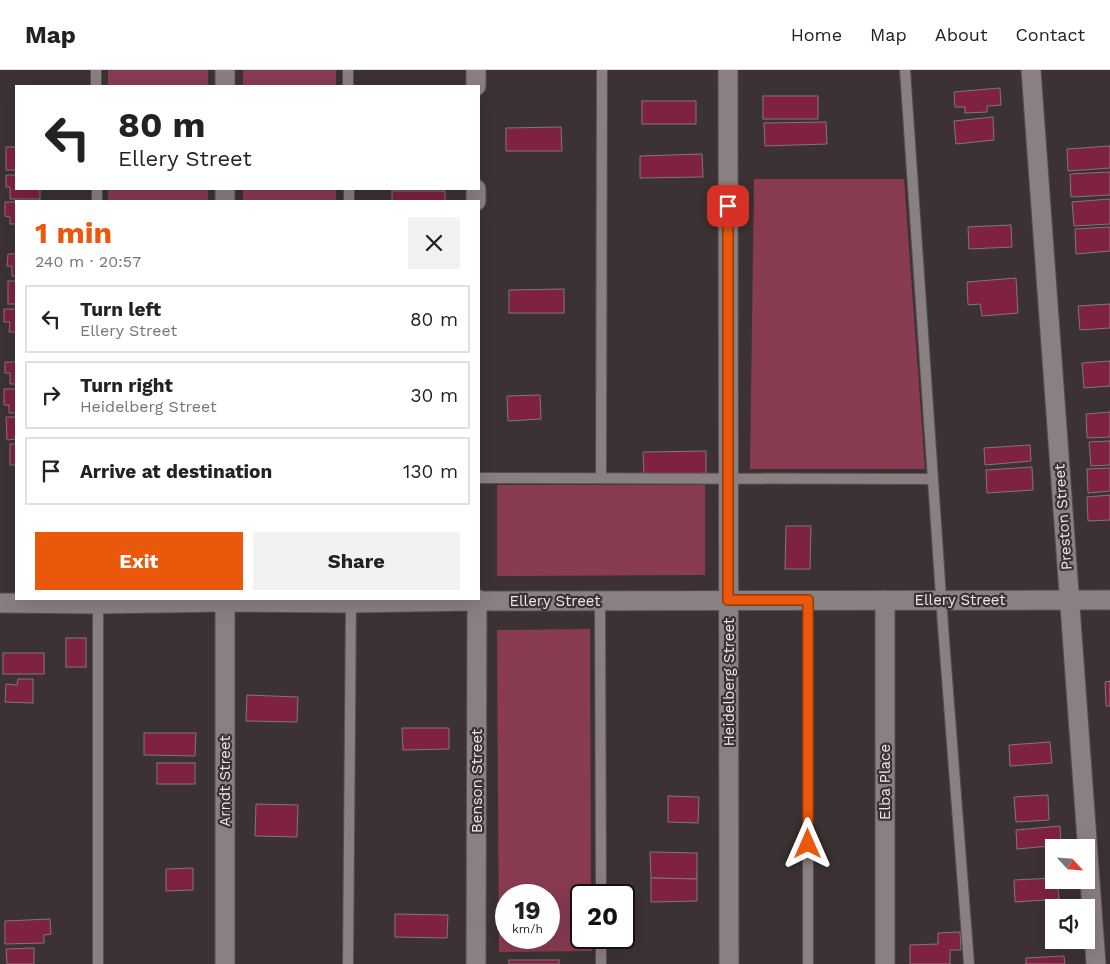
<!DOCTYPE html>
<meta charset="utf-8">
<style>
body{margin:0;font-family:"Work Sans",sans-serif;background:#f2f2f2;color:#222;height:100vh;display:flex;flex-direction:column;font-size:19px;white-space:nowrap}
*{box-sizing:border-box;margin:0}
p{font-size:16px;color:#767676}
.icon{flex:none;width:28px;height:28px;fill:none;stroke:currentColor;stroke-width:2;stroke-linecap:round;stroke-linejoin:round}
.map{position:relative;flex:1;overflow:hidden}
.sheet{position:absolute;left:15px;top:130px;width:465px;height:400px;display:flex;flex-direction:column;background:#fff;border-radius:0px;box-shadow:0 5px 20px #0002}
.sheet>*{flex:none}
.hud{position:absolute;left:15px;top:15px;width:465px;height:105px;border-radius:0px;box-shadow:0 5px 20px #0002;background:#fff;color:#222;overflow:hidden}
.needle{width:32px;rotate:116deg}
.buttons{position:absolute;left:1045px;top:769px;display:grid;gap:10px}
.buttons a{display:grid;place-items:center;width:50px;height:50px;border-radius:0px;background:#fff;box-shadow:0 5px 20px #0002;font-size:25px}
.speed{position:absolute;left:495px;top:814px;display:flex;gap:10px;font-size:25px;font-weight:700;text-align:center}
.speed>*{display:grid;place-content:center;width:65px;height:65px;border-radius:50%;background:#fff;box-shadow:0 5px 20px #0002;line-height:1}
.speed small{font-size:12px;font-weight:400}
.speed .limit{border:2px solid #111;border-radius:8px;background:#fff;color:#111}
.pin{position:absolute;display:grid;place-items:center;width:42px;height:42px;color:#fff;margin:-21px;border-radius:10px;box-shadow:0 2px 8px #0006}
.me{position:absolute;width:55px;margin:-28px;rotate:0deg;stroke-linejoin:round;filter:drop-shadow(0 0 4px #0008)}
.turn{display:flex;align-items:center;gap:18px;height:105px;padding:0 20px;font-size:22px}
.turn .icon{width:65px;height:65px;stroke-width:2.5}
.turn b{display:block;font-size:35px;line-height:42px}
.round{display:grid;place-items:center;flex:none;width:52px;height:52px;border-radius:0px;background:#f2f2f2}
.headline{display:flex;align-items:center;justify-content:space-between;height:85px;padding:0 20px}
h1{font-size:30px;font-weight:700;line-height:38px;color:#ea580c}
.button{display:flex;gap:10px;margin-top:auto;padding:10px 20px}
.button a{flex:1;height:58px;border-radius:0px;background:#ea580c;color:#fff;font-size:20px;font-weight:700;line-height:58px;text-align:center}
.button a+a{background:#f2f2f2;color:#222}
ul{padding:0;list-style:none}
li{display:flex;align-items:center;gap:15px;height:68px;margin:0 10px 8px;padding:0 10px;border:2px solid #e0e0e0;border-radius:0px}
li div{flex:1}
li b{display:block;font-size:19px}
li em{font-style:normal}
header{display:flex;align-items:center;gap:30px;box-sizing:border-box;height:70px;padding:0 25px;background:#fff;border-bottom:1px solid #e0e0e0}
header strong{font-size:24px}
nav{display:flex;gap:28px;margin-inline-start:auto;font-size:18px}
.map>svg:first-child{display:block}
</style>
<header>
<strong>Map</strong>
<nav><a>Home</a><a>Map</a><a>About</a><a>Contact</a></nav>
</header>
<div class="map">
<svg width="1110" height="894" viewBox="0 0 1110 894">
<rect width="100%" height="100%" fill="#3c3234"/>
<g fill="#893b51" fill-rule="evenodd">
<rect x="108" y="0" width="100" height="16"/>
<rect x="243" y="0" width="93" height="16"/>
<path d="M 754,109 L 904,109 L 925,399 L 750,399 Z"/>
<rect x="108" y="119" width="100" height="12"/>
<rect x="243" y="119" width="93" height="12"/>
<path d="M 497,415 L 705,415 L 705,505 L 497,506 Z"/>
<path d="M 590,559 L 591,825 L 581,825 L 581,868 L 592,868 L 592,881 L 499,882 L 497,560 ZM 506,825 L 549,825 L 549,868 L 506,868 Z"/>
</g>
<g fill="#7e2240" stroke="#817678">
<path d="M 1000,18 L 1001,35 L 987,36 L 987,42 L 965,43 L 965,37 L 955,37 L 954,22 Z"/>
<rect x="763" y="26" width="55" height="23"/>
<rect x="642" y="31" width="54" height="23"/>
<path d="M 993,47 L 994,70 L 956,74 L 954,51 Z"/>
<path d="M 826,52 L 827,74 L 765,76 L 764,53 Z"/>
<path d="M 561,57 L 562,81 L 506,81 L 506,58 Z"/>
<path d="M 1110,76 L 1110,98 L 1068,101 L 1067,79 Z"/>
<rect x="6" y="77" width="10" height="23"/>
<path d="M 702,84 L 703,107 L 640,108 L 640,86 Z"/>
<path d="M 1110,102 L 1110,125 L 1071,127 L 1070,104 Z"/>
<path d="M 6,105 L 16,105 L 16,119 L 40,119 L 40,129 L 10,129 L 10,117 L 6,117 Z"/>
<rect x="392" y="121" width="53" height="10"/>
<path d="M 1110,129 L 1110,154 L 1074,156 L 1072,132 Z"/>
<path d="M 5,132 L 16,132 L 16,154 L 10,154 L 10,147 L 5,146 Z"/>
<path d="M 1011,155 L 1012,177 L 969,179 L 968,157 Z"/>
<path d="M 1110,157 L 1110,181 L 1076,184 L 1075,159 Z"/>
<path d="M 8,184 L 16,184 L 16,206 L 12,206 L 12,196 L 7,196 Z"/>
<path d="M 1016,208 L 1018,243 L 982,246 L 980,234 L 968,235 L 967,212 Z"/>
<rect x="8" y="211" width="8" height="23"/>
<path d="M 564,219 L 564,243 L 509,243 L 509,220 Z"/>
<path d="M 1110,234 L 1110,258 L 1080,260 L 1078,236 Z"/>
<path d="M 4,239 L 16,239 L 16,262 L 9,262 L 10,252 L 4,252 Z"/>
<path d="M 1110,291 L 1110,316 L 1084,318 L 1082,293 Z"/>
<path d="M 5,292 L 16,292 L 16,314 L 10,314 L 10,303 L 5,303 Z"/>
<path d="M 4,319 L 16,319 L 16,343 L 9,343 L 9,335 L 4,335 Z"/>
<path d="M 540,325 L 541,349 L 508,351 L 507,326 Z"/>
<path d="M 1110,342 L 1110,367 L 1087,368 L 1086,344 Z"/>
<path d="M 6,347 L 16,347 L 16,369 L 7,370 Z"/>
<path d="M 1110,371 L 1110,395 L 1091,396 L 1089,372 Z"/>
<rect x="10" y="374" width="6" height="21"/>
<path d="M 1030,375 L 1031,391 L 985,395 L 984,378 Z"/>
<path d="M 706,381 L 706,403 L 644,405 L 643,382 Z"/>
<path d="M 1032,397 L 1033,420 L 987,423 L 986,400 Z"/>
<path d="M 1110,398 L 1110,421 L 1088,423 L 1087,399 Z"/>
<path d="M 1110,425 L 1110,450 L 1088,451 L 1087,427 Z"/>
<path d="M 786,456 L 811,456 L 810,499 L 785,499 Z"/>
<rect x="66" y="568" width="20" height="29"/>
<rect x="3" y="583" width="41" height="21"/>
<path d="M 18,609 L 33,609 L 33,633 L 5,632 L 6,614 L 17,615 Z"/>
<path d="M 1110,611 L 1110,636 L 1106,636 L 1105,612 Z"/>
<path d="M 247,625 L 298,627 L 297,652 L 246,651 Z"/>
<path d="M 402,658 L 449,658 L 449,679 L 403,680 Z"/>
<path d="M 144,663 L 196,663 L 195,686 L 144,685 Z"/>
<path d="M 1050,672 L 1052,693 L 1010,696 L 1009,675 Z"/>
<rect x="157" y="693" width="38" height="21"/>
<path d="M 1048,725 L 1049,750 L 1016,752 L 1014,727 Z"/>
<path d="M 668,726 L 699,727 L 698,753 L 668,752 Z"/>
<path d="M 256,734 L 298,735 L 297,767 L 255,766 Z"/>
<path d="M 1060,756 L 1061,775 L 1017,779 L 1016,760 Z"/>
<path d="M 650,782 L 697,783 L 697,809 L 651,808 Z"/>
<path d="M 193,798 L 193,820 L 166,821 L 166,799 Z"/>
<path d="M 651,808 L 697,809 L 697,831 L 651,832 Z"/>
<path d="M 1054,808 L 1054,810 L 1057,810 L 1059,829 L 1015,832 L 1014,810 Z"/>
<path d="M 395,844 L 448,845 L 447,868 L 395,867 Z"/>
<path d="M 50,849 L 51,864 L 44,865 L 44,873 L 5,874 L 5,851 Z"/>
<path d="M 960,862 L 961,880 L 950,880 L 950,894 L 910,894 L 910,875 L 938,874 L 938,863 Z"/>
<path d="M 34,878 L 34,894 L 7,894 L 6,879 Z"/>
<path d="M 1064,886 L 1065,894 L 1026,894 L 1026,888 Z"/>
<rect x="509" y="890" width="50" height="4"/>
</g>
<g fill="none" stroke-linecap="round" stroke-linejoin="round">
<defs>
<g id="lane">
<path d="M 96,0 L 96,16"/>
<path d="M 348,0 L 348,16"/>
<path d="M 905,0 L 943,556 L 969,894"/>
<path d="M 97,119 L 97,131"/>
<path d="M 349,119 L 349,131"/>
<path d="M 479,408 L 933,409"/>
<path d="M 601,408 L 602,0"/>
<path d="M 98,530 L 98,894"/>
<path d="M 600,531 L 601,825"/>
<path d="M 808,531 L 808,894"/>
<path d="M 601,868 L 601,894"/>
<path d="M 348,894 L 351,530"/>
</g>
<g id="street">
<path d="M 225,0 L 225,16"/>
<path d="M 476,0 L 476,16"/>
<path d="M 728,0 L 729,894"/>
<path d="M 1031,0 L 1096,894"/>
<path d="M 225,119 L 225,131"/>
<path d="M 476,119 L 476,131"/>
<path d="M 0,533 L 98,534 L 225,532 L 351,533 L 477,531 L 1110,530"/>
<path d="M 225,894 L 225,529"/>
<path d="M 476,894 L 477,529"/>
<path d="M 885,894 L 885,530"/>
</g>
</defs>
<use href="#lane" stroke="#584f51" stroke-width="12"/>
<use href="#street" stroke="#584f51" stroke-width="21"/>
<use href="#lane" stroke="#8a7f81" stroke-width="10"/>
<use href="#street" stroke="#8a7f81" stroke-width="19"/>
</g>
<g fill="none" stroke-linecap="round" stroke-linejoin="round">
<defs>
<path id="route" d="M 728,136 L 728,530 L 808,530 L 808,774"/>
</defs>
<use href="#route" stroke="#983908" stroke-width="12"/>
<use href="#route" stroke="#ea580c" stroke-width="9"/>
</g>
<g text-anchor="middle" stroke-width="4.5" stroke-linejoin="round" paint-order="stroke">
<g font-size="15" fill="#eee7e8" stroke="#3c3234">
<text transform="translate(1063 447) rotate(-94)" y="5">Preston Street</text>
<text x="960" y="535">Ellery Street</text>
<text x="555" y="536">Ellery Street</text>
<text transform="translate(729 612) rotate(-90)" y="5">Heidelberg Street</text>
<text transform="translate(225 711) rotate(-90)" y="5">Arndt Street</text>
<text transform="translate(477 711) rotate(-90)" y="5">Benson Street</text>
<text transform="translate(885 712) rotate(-90)" y="5">Elba Place</text>
</g>
</g>
</svg>
<div class="buttons">
<a><svg class="needle" viewBox="-14 -14 28 28"><path d="M0-13l5 13h-10z" fill="#e53935"/><path d="M0 13l5-13h-10z" fill="#767676"/></svg></a>
<a><svg class="icon" aria-label="sound" viewBox="0 0 24 24"><path d="M4 9h4l5-4v14l-5-4H4zM17 9q2 3 0 6"/></svg></a>
</div>
<div class="speed"><div>19<small>km/h</small></div><div class="limit">20</div></div>
<div class="pin" style="left:728px;top:136px;background:#d93025"><svg class="icon" aria-label="arrive" viewBox="0 0 24 24"><path d="M6 21V4h12l-3 4 3 4H6"/></svg></div>
<svg class="me" style="left:808px;top:774px" viewBox="-20 -20 40 40"><path d="M0-17L14 15 0 8-14 15z" fill="#ea580c" stroke="#fff" stroke-width="4"/></svg>
<div class="hud">
<div class="turn"><svg class="icon" aria-label="left" viewBox="0 0 24 24"><path d="M17 20v-9H6M10 6l-5 5 5 5"/></svg><div><b>80 m</b>Ellery Street</div></div>
</div>
<section class="sheet">
<div class="headline"><div><h1>1 min</h1><p>240 m · 20:57</p></div><a class="round"><svg class="icon" aria-label="close" viewBox="0 0 24 24"><path d="M6 6l12 12M18 6L6 18"/></svg></a></div>
<ul>
<li><svg class="icon" aria-label="left" viewBox="0 0 24 24"><path d="M17 20v-9H6M10 6l-5 5 5 5"/></svg><div><b>Turn left</b><p>Ellery Street</p></div><em>80 m</em></li>
<li><svg class="icon" aria-label="right" viewBox="0 0 24 24"><path d="M7 20v-9h11M14 6l5 5-5 5"/></svg><div><b>Turn right</b><p>Heidelberg Street</p></div><em>30 m</em></li>
<li><svg class="icon" aria-label="arrive" viewBox="0 0 24 24"><path d="M6 21V4h12l-3 4 3 4H6"/></svg><div><b>Arrive at destination</b></div><em>130 m</em></li>
</ul>
<div class="button"><a>Exit</a><a>Share</a></div>
</section>
</div>
